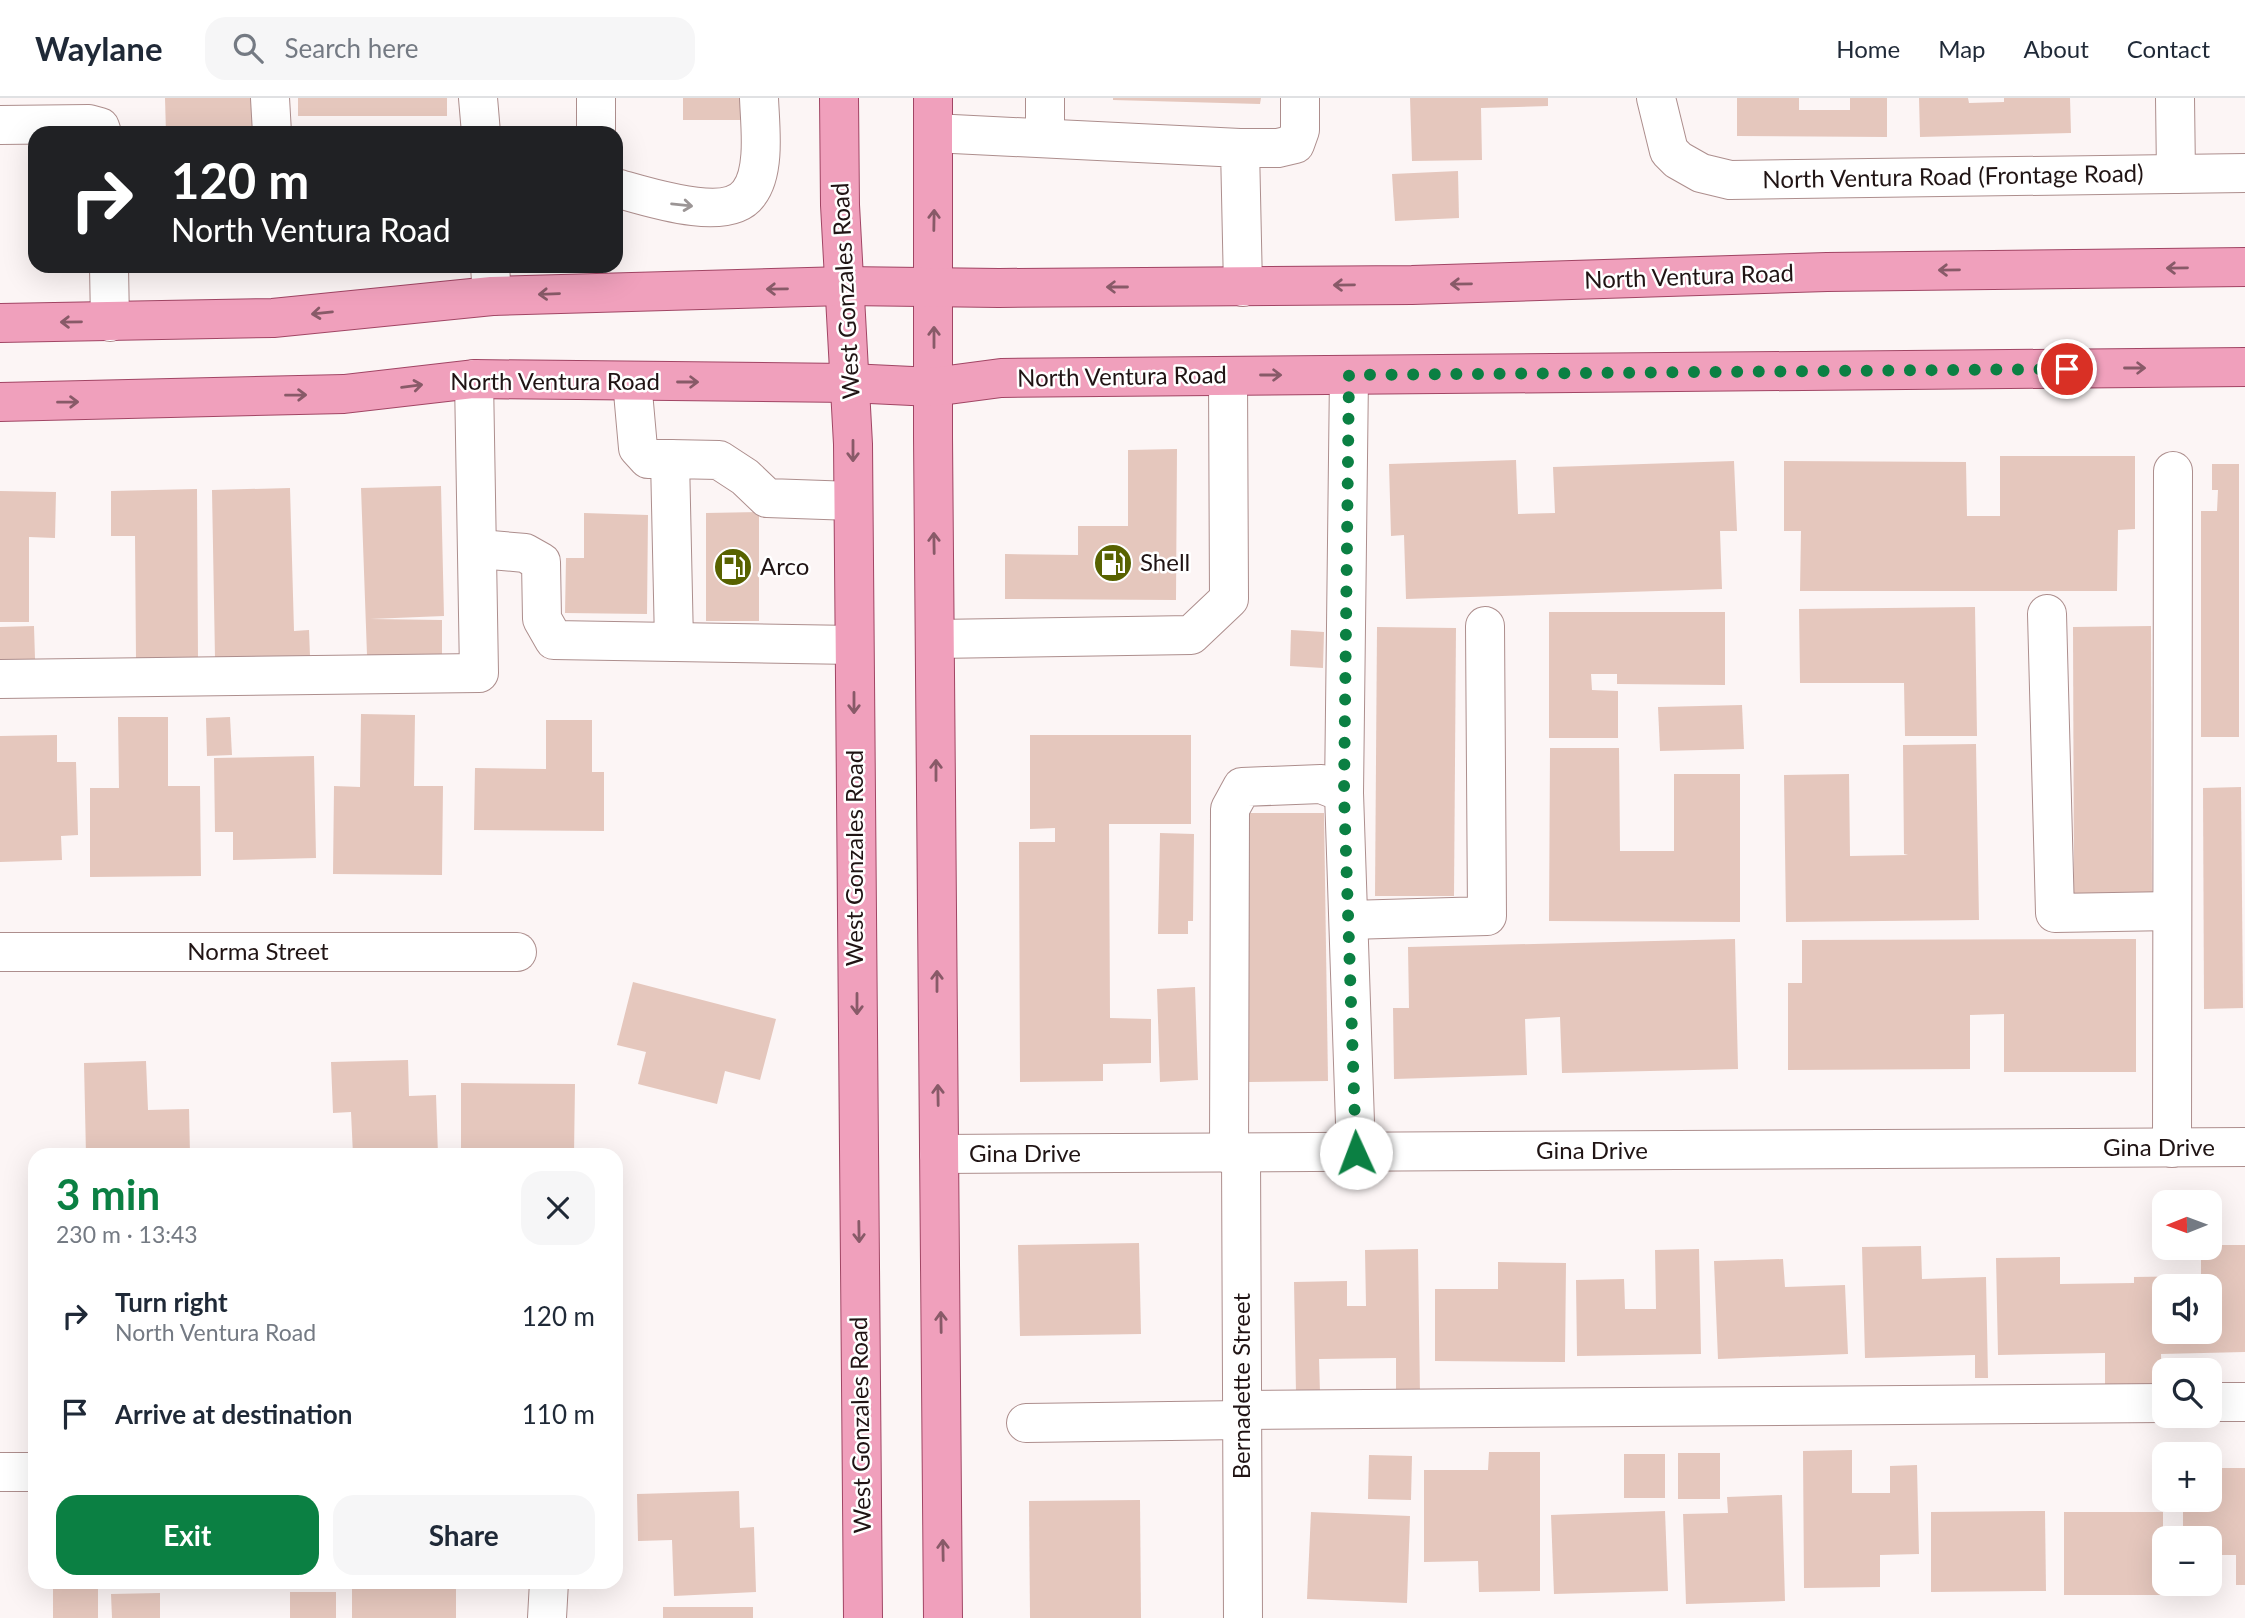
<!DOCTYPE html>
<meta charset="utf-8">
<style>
body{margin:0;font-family:Lato,sans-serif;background:#f6f6f7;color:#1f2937;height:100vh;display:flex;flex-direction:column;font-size:26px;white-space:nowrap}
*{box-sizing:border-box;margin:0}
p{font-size:23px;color:#747a83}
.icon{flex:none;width:38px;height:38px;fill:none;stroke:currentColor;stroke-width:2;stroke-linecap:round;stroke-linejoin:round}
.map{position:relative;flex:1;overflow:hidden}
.side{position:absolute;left:28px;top:1050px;width:595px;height:441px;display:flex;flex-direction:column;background:#fff;border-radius:21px;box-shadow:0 7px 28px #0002}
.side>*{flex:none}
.guide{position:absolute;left:28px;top:28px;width:595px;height:147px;border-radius:21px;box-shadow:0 7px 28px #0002;background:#202124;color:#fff;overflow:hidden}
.needle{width:46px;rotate:269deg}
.controls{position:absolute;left:2152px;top:1092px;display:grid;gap:14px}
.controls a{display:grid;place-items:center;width:70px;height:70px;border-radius:14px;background:#fff;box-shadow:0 7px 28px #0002;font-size:35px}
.pin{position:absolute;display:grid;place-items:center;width:60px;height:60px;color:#fff;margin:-30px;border:4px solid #fff;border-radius:50%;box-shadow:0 2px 7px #0007}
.me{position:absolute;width:77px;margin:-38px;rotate:358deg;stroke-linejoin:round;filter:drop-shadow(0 0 5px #0008)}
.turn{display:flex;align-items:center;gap:24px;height:147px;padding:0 28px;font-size:32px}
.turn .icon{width:91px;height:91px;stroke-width:2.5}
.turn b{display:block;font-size:49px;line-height:60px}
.round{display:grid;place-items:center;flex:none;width:74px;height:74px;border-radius:21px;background:#f6f6f7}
.head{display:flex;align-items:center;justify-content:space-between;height:119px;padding:0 28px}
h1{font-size:42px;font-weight:700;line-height:52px;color:#0b8043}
.action{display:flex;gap:14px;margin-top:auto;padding:14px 28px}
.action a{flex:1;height:80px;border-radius:21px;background:#0b8043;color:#fff;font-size:28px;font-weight:700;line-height:80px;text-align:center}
.action a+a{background:#f6f6f7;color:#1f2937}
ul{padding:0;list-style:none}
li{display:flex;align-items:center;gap:21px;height:98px;padding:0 28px}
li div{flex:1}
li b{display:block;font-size:26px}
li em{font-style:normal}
header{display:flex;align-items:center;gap:42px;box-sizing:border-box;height:98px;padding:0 35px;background:#fff;border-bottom:2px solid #e0e1e3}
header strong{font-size:33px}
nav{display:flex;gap:38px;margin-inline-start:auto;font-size:24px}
.search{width:490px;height:63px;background:#f6f6f7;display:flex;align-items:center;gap:18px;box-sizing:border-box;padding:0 24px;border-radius:21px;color:#747a83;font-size:26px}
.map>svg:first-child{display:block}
</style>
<header>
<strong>Waylane</strong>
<div class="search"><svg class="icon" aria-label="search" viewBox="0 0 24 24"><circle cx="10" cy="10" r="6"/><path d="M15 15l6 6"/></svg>Search here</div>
<nav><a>Home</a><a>Map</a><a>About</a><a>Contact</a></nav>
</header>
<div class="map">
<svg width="2245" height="1520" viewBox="0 0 2245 1520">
<rect width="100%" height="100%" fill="#fcf5f5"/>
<g fill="#e5c7bd" fill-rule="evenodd">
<path d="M 165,0 L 255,0 L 255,35 L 166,35 Z"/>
<rect x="298" y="0" width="149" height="18"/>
<rect x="683" y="0" width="66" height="22"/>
<path d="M 1113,0 L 1261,0 L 1260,6 L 1113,2 Z"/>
<path d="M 1410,0 L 1548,0 L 1548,8 L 1481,10 L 1482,62 L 1412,63 Z"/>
<path d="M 1737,0 L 1799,0 L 1799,12 L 1850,12 L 1850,0 L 1887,0 L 1887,39 L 1737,38 Z"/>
<path d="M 1919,0 L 1968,0 L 1969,5 L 2004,4 L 2004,0 L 2070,0 L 2071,35 L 1920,39 Z"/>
<path d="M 1458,73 L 1459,120 L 1395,123 L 1392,76 Z"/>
<path d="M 1177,351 L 1176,502 L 1005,501 L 1005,456 L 1078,457 L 1078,428 L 1128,428 L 1128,352 Z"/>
<path d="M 2000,358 L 2135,358 L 2135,431 L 2118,432 L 2117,493 L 1800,493 L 1801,433 L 1784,433 L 1784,363 L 1966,364 L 1967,418 L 2000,418 Z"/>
<path d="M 1516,362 L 1518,416 L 1555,415 L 1553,369 L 1734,363 L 1737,433 L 1720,433 L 1722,491 L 1406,501 L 1404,437 L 1391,438 L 1389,366 Z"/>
<path d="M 2212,366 L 2239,366 L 2239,639 L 2201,639 L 2201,413 L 2217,413 L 2218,392 L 2212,392 Z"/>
<path d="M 441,388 L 444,518 L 370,521 L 442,522 L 442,557 L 367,557 L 361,390 Z"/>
<path d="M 290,390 L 294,533 L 309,532 L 310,558 L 215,560 L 212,392 Z"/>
<path d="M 197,391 L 198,561 L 136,562 L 135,438 L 111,438 L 111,393 Z"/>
<path d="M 0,393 L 56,394 L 55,440 L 29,439 L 29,524 L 0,524 Z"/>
<path d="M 759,414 L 759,523 L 706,523 L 706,415 Z"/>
<path d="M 584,415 L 648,417 L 647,516 L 565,515 L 566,460 L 584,460 Z"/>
<path d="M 1975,509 L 1977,638 L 1905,638 L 1904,585 L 1800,585 L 1799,511 Z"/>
<path d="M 1549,514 L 1725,514 L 1725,587 L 1617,586 L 1617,576 L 1591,576 L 1592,592 L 1618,593 L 1618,640 L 1549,640 Z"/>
<path d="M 34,528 L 35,561 L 0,562 L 0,529 Z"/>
<path d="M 2151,528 L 2152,797 L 2074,797 L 2073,529 Z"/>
<path d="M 1377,529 L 1456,530 L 1454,798 L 1375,798 Z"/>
<path d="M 1291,532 L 1324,534 L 1323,570 L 1290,568 Z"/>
<path d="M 1742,607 L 1744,651 L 1660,653 L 1658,609 Z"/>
<path d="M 361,616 L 415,617 L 414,688 L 443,688 L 442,777 L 333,776 L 334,688 L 360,689 Z"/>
<path d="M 118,619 L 168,619 L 168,688 L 200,688 L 201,778 L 90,779 L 90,690 L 119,690 Z"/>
<path d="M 230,619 L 232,657 L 207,658 L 206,620 Z"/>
<path d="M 546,622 L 592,622 L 592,674 L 604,674 L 604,733 L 474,732 L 475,670 L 546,671 Z"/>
<path d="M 57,637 L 57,664 L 76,664 L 78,737 L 61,738 L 62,762 L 0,764 L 0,638 Z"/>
<path d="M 1030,637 L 1191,637 L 1191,726 L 1109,726 L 1110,920 L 1151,921 L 1151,965 L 1103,966 L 1103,983 L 1020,984 L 1019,744 L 1055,744 L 1055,730 L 1030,731 Z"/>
<path d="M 1976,646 L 1979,822 L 1786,824 L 1784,677 L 1849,676 L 1850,758 L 1908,757 L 1904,756 L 1903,647 Z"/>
<path d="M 1550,650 L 1619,650 L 1620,753 L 1674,753 L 1674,676 L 1740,676 L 1740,824 L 1549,823 Z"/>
<path d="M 314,658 L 316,760 L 233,762 L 233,734 L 215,734 L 214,660 Z"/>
<path d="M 2241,689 L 2243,910 L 2204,911 L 2203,690 Z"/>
<path d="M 1246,715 L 1324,715 L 1328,983 L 1249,984 Z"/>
<path d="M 1160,735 L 1194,736 L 1193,823 L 1188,823 L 1188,836 L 1158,836 Z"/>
<path d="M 1735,841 L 1738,971 L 1562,975 L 1560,919 L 1525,921 L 1527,977 L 1394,981 L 1393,910 L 1409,910 L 1408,849 Z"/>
<path d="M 2136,841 L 2136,974 L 2004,974 L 2004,916 L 1970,917 L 1970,971 L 1788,972 L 1788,885 L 1802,885 L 1802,842 Z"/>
<path d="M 633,884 L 776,921 L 760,982 L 725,973 L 717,1006 L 638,986 L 646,954 L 617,947 Z"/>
<path d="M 1195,889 L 1198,982 L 1160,984 L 1157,891 Z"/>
<path d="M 408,962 L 409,998 L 436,997 L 438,1057 L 353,1057 L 351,1014 L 333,1015 L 331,964 Z"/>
<path d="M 146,963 L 148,1012 L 189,1011 L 190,1057 L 86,1057 L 84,965 Z"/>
<path d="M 461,985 L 575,986 L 574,1057 L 478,1057 L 478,1053 L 461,1053 Z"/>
<path d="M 1139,1145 L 1141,1236 L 1020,1238 L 1018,1147 Z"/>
<path d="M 2210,1147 L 2245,1147 L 2245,1254 L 2161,1256 L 2162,1292 L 2105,1293 L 2105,1255 L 1998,1257 L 1996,1160 L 2060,1159 L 2060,1186 L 2134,1185 L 2134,1179 L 2201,1178 L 2201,1150 L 2210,1150 ZM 2165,1188 L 2210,1188 L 2210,1234 L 2165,1234 Z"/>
<path d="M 1921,1148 L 1922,1181 L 1986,1179 L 1988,1280 L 1975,1280 L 1975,1257 L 1865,1260 L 1862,1149 Z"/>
<path d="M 1418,1151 L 1420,1297 L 1396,1297 L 1396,1260 L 1319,1261 L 1320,1295 L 1296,1295 L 1294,1184 L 1347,1183 L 1347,1208 L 1366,1208 L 1365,1152 Z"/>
<path d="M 1699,1151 L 1701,1256 L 1577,1258 L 1576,1182 L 1624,1181 L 1625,1211 L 1656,1211 L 1655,1152 Z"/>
<path d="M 1783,1161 L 1785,1189 L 1845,1187 L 1848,1256 L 1718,1261 L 1714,1163 Z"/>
<path d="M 1498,1164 L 1566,1165 L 1565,1264 L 1435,1263 L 1435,1191 L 1498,1191 Z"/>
<path d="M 1852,1352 L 1852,1395 L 1890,1395 L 1890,1368 L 1917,1367 L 1919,1456 L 1880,1457 L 1880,1489 L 1804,1490 L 1803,1353 Z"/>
<path d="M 1489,1354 L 1540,1354 L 1540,1493 L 1479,1494 L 1478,1463 L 1424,1464 L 1424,1372 L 1488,1372 Z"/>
<rect x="1678" y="1355" width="42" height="46"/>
<rect x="1624" y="1356" width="41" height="44"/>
<path d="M 1369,1357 L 1412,1358 L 1411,1402 L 1368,1401 Z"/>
<path d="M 2210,1370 L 2245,1370 L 2245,1487 L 2236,1487 L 2236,1457 L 2210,1457 L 2210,1440 L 2183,1440 L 2183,1402 L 2210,1402 Z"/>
<path d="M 739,1393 L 740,1430 L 754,1429 L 756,1494 L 674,1498 L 672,1442 L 638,1443 L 637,1396 Z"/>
<path d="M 1782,1397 L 1785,1503 L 1686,1506 L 1683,1416 L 1728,1415 L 1727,1399 Z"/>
<path d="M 1140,1402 L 1141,1520 L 1030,1520 L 1029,1403 Z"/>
<path d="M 1665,1413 L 1668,1493 L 1554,1496 L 1551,1417 Z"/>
<path d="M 2045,1413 L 2046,1493 L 1931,1494 L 1931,1414 Z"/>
<path d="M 1311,1414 L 1410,1418 L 1407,1505 L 1307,1501 Z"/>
<rect x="2064" y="1414" width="99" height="83"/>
<rect x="352" y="1484" width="104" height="36"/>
<rect x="53" y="1486" width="45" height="34"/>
<rect x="290" y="1494" width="46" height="26"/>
<path d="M 160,1495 L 160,1520 L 112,1520 L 111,1496 Z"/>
<rect x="663" y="1509" width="90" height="11"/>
</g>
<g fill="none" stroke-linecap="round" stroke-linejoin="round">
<defs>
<g id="minor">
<path d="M 270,0 L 272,35"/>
<path d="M 478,0 L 481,35"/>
<path d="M 596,0 L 596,35"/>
<path d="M 1656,0 L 1669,53 L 1678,62 L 1701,75 L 1730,82 L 2245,75"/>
<path d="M 2175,0 L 2176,76"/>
<path d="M 0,27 L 89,26 L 100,29 L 102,35"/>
<path d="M 933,35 L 1240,50 L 1243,189"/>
<path d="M 1045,40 L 1045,0"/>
<path d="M 1240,50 L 1278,50 L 1295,46 L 1300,32 L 1300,0"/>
<path d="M 616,90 C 645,98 728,126 749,95 C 766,73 760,27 759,0"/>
<path d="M 109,168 L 110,224"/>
<path d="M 490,168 L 492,198"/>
<path d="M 632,283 L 638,350 L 648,361 L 670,361"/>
<path d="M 479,451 L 525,455 L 541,464 L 542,521 L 554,542 L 854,547"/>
<path d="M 2047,516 L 2055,815 L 2172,813"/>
<path d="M 935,541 L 1191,537 L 1229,501 L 1228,278"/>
<path d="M 674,544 L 670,361 L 719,362 L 745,379 L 767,400 L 853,403"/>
<path d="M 0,581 L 479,575 L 474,281"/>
<path d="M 1344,695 L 1349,277"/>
<path d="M 1349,822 L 1487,818 L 1485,528"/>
<path d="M 0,854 L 517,854"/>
<path d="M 2172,1050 L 2173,373"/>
<path d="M 939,1056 L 2245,1049"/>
<path d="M 1229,1056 L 1230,711 L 1242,689 L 1321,686 L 1344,695 L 1356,1055"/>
<path d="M 1241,1056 L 1243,1520"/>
<path d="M 2210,1304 L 2245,1304"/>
<path d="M 1242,1312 L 2165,1305"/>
<path d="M 1026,1325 L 1242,1322"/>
<path d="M 0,1374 L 35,1374"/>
<path d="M 547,1520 L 549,1484"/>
</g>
<g id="major">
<path d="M 839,0 L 840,107 L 853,346 L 863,1520"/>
<path d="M 933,0 L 933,339 L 943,1520"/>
<path d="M 0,225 L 273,220 L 492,198 L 845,188 L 999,190 L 1412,187 L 1827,174 L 2245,169"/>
<path d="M 0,304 L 344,296 L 474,281 L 849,285 L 933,289 L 1001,280 L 2245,269"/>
</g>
</defs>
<use href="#minor" stroke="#ad8e8d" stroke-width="40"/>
<use href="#major" stroke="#a14564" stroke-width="40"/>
<use href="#minor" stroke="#fff" stroke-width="38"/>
<use href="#major" stroke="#f0a0bc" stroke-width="38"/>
</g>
<defs><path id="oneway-shaft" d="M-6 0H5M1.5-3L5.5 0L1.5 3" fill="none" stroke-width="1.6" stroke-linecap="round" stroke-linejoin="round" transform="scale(1.75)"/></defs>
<use stroke="#9b9595" href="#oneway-shaft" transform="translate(682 107) rotate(6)"/>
<g stroke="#885a68">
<use href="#oneway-shaft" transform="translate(934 122) rotate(-89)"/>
<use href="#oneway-shaft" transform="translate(2177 170) rotate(179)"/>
<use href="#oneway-shaft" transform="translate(1949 172) rotate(179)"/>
<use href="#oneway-shaft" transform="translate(1461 186) rotate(179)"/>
<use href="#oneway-shaft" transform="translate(1344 187) rotate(179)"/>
<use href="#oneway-shaft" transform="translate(1117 189) rotate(180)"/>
<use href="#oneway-shaft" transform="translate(777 191) rotate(179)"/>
<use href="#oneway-shaft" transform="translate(549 196) rotate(178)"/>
<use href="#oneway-shaft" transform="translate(322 215) rotate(174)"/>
<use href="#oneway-shaft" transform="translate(71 224) rotate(179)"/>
<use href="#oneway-shaft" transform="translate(934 239) rotate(-90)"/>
<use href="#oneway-shaft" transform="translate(2135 270)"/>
<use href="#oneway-shaft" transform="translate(1271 277)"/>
<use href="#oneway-shaft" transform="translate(688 284)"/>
<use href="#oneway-shaft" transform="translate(412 288) rotate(-7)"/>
<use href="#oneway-shaft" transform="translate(296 297) rotate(-1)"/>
<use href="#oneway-shaft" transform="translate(68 304) rotate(-1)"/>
<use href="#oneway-shaft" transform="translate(853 353) rotate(90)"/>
<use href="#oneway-shaft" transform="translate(934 445) rotate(-91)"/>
<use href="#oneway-shaft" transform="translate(854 605) rotate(90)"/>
<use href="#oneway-shaft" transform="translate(936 672) rotate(-90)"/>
<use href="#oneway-shaft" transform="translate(937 883) rotate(-90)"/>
<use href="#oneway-shaft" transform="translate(857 906) rotate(90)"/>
<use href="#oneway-shaft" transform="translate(938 997) rotate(-91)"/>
<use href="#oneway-shaft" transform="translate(859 1134) rotate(89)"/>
<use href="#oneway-shaft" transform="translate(941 1224) rotate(-91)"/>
<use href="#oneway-shaft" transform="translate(943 1452) rotate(-91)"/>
</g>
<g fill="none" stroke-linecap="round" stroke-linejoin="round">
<path stroke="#0b8043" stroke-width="12" stroke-dasharray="0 21.6" d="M 1356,1055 L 1344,695 L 1349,277 L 2067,271"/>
</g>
<defs>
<symbol id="fuel-disc" viewBox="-11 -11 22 22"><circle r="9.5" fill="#586200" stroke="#fff"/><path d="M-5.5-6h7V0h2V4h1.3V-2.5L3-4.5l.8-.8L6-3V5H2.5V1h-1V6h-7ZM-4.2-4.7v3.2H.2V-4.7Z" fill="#fff"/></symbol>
</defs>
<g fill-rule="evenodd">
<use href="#fuel-disc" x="1091" y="443" width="44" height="44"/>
<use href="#fuel-disc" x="711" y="447" width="44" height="44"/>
</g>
<g text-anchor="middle" stroke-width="5" stroke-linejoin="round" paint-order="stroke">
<g font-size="24" fill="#201414" stroke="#fff">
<text transform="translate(1953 79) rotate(-1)" y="8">North Ventura Road (Frontage Road)</text>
<text transform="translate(1689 179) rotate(-2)" y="8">North Ventura Road</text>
<text transform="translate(846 193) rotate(-93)" y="8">West Gonzales Road</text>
<text transform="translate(1122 279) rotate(-1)" y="8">North Ventura Road</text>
<text x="555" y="292">North Ventura Road</text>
<text transform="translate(855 760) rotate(-90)" y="8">West Gonzales Road</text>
<text x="258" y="862">Norma Street</text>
<text x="2159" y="1058">Gina Drive</text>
<text x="1592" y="1061">Gina Drive</text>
<text x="1025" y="1064">Gina Drive</text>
<text transform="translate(1242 1288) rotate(-90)" y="8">Bernadette Street</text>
<text transform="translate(861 1327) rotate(-91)" y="8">West Gonzales Road</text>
</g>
<g font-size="24" fill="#201414" stroke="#fff" text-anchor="start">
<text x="1140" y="473">Shell</text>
<text x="760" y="477">Arco</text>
</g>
</g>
</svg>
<div class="controls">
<a><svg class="needle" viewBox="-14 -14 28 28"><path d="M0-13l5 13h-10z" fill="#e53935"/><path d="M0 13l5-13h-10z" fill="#747a83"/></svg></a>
<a><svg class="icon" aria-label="sound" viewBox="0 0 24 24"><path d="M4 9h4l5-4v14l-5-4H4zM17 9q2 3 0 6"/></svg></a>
<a><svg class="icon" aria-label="search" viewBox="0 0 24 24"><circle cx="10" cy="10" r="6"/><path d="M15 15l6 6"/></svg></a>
<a>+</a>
<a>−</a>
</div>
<div class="pin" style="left:2067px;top:271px;background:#d93025"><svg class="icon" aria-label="arrive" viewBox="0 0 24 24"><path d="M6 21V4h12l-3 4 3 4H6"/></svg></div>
<svg class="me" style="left:1356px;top:1055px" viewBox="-20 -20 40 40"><circle r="19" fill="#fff"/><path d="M0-13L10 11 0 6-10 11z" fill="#0b8043"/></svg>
<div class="guide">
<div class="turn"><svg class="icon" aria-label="right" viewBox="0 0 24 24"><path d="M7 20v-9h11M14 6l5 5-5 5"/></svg><div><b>120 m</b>North Ventura Road</div></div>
</div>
<section class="side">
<div class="head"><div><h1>3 min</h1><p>230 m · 13:43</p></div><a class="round"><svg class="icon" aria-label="close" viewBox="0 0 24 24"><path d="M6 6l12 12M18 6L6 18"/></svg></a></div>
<ul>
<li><svg class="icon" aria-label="right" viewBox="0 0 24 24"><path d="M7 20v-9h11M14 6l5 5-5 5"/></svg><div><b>Turn right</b><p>North Ventura Road</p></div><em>120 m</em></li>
<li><svg class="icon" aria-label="arrive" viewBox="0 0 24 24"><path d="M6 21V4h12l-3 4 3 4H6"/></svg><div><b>Arrive at destination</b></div><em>110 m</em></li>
</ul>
<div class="action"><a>Exit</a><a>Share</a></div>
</section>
</div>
